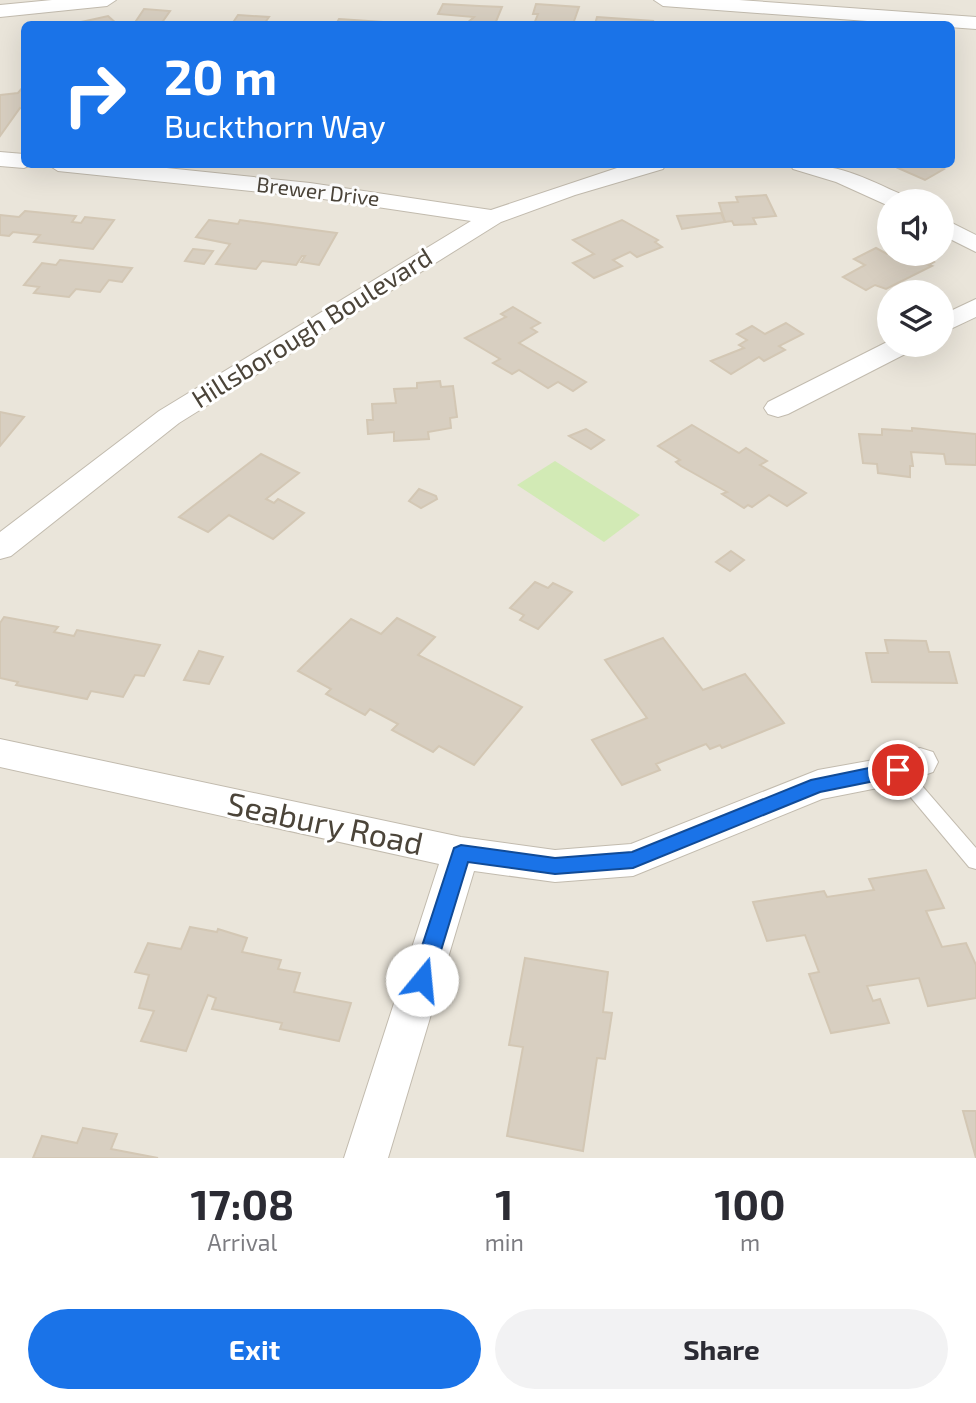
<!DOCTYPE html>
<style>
body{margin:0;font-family:"Exo 2",sans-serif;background:#f2f2f3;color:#2b2b33;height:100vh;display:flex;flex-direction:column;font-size:26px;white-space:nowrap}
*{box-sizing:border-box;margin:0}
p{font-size:23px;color:#7c7c81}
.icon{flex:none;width:38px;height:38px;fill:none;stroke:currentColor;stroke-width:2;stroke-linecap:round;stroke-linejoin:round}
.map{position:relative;height:1158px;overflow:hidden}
.details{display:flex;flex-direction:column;background:#fff;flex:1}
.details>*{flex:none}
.guide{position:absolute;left:21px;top:21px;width:934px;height:147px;border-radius:10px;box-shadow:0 7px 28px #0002;background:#1a73e8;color:#fff;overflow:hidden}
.fabs{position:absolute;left:877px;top:189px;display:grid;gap:14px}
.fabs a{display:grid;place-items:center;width:77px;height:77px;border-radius:50%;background:#fff;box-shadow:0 7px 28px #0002;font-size:35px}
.pin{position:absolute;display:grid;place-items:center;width:60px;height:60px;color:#fff;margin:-30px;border:4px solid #fff;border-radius:50%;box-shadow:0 2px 7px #0007}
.me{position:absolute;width:77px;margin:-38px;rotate:17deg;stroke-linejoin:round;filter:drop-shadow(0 0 5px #0008)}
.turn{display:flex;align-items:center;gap:24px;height:147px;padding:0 28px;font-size:32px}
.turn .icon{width:91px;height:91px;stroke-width:2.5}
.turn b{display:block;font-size:49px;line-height:60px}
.eta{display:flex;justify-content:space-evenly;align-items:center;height:119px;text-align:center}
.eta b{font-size:42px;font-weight:700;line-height:49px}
.action{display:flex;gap:14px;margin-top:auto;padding:14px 28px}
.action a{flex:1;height:80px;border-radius:42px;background:#1a73e8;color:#fff;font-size:28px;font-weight:700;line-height:80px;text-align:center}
.action a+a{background:#f2f2f3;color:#2b2b33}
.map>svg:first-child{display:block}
</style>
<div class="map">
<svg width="976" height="1158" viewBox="0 0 976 1158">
<rect width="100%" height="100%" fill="#f6f3ec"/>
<path fill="#eae5da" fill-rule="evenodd" d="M 0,0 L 976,0 L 976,1158 L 0,1158 ZM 24,24 L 952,24 L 952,164 L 24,164 ZM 889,201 L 942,201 L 942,254 L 889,254 ZM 889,292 L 942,292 L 942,345 L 889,345 Z"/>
<path fill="#d2eab5" d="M 555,461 L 640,515 L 604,542 L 517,485 Z"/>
<g fill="#d8cfc1" stroke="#d3c7b4" stroke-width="2">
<path d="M 443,4 L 479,6 L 502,7 L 495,24 L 466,24 L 474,17 L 438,14 Z"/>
<path d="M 536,4 L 579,7 L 573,24 L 534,24 L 538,14 L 533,14 Z"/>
<path d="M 144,9 L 170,11 L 161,24 L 175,24 L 134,24 Z"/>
<path d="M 238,15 L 269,17 L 264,24 L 232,24 Z"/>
<path d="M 108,16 L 117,24 L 72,24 Z"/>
<path d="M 597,17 L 653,21 L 652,24 L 595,24 Z"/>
<path d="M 339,19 L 398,23 L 336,24 Z"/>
<path d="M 23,87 L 24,109 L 20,108 L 0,136 L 0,95 L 18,93 Z"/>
<path d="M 904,164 L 935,164 L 944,169 L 925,180 L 898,168 Z"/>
<path d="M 766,195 L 776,216 L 753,218 L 756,224 L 734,225 L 732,221 L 725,222 L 719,203 L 738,202 L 736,197 Z"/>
<path d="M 25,211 L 76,216 L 72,222 L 81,223 L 85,217 L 114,220 L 93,249 L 34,242 L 40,235 L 13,232 L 9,236 L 0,235 L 0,215 L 19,217 Z"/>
<path d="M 721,213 L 725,222 L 682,229 L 677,216 Z"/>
<path d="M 209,220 L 238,224 L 240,220 L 337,233 L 319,265 L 301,262 L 305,256 L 302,256 L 296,265 L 262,261 L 256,269 L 216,264 L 230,244 L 196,237 Z"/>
<path d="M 622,220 L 658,240 L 655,242 L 662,247 L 637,257 L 630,252 L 613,260 L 622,266 L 594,278 L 573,263 L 594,254 L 573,240 Z"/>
<path d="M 876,248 L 887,254 L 920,254 L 934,262 L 929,265 L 932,266 L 886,289 L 875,285 L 866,290 L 843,277 L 865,265 L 854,259 Z"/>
<path d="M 193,249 L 213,251 L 204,264 L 185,261 Z"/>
<path d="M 60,260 L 132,268 L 122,282 L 109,280 L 100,292 L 76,289 L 69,297 L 34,293 L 39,287 L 24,285 L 42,263 L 56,265 Z"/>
<path d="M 513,307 L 540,323 L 531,328 L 537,332 L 519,343 L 586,382 L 573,391 L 558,382 L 548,388 L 519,370 L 512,374 L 493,363 L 500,359 L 465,338 L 506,317 L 501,314 Z"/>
<path d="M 786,323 L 803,334 L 779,346 L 785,350 L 764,361 L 759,357 L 731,374 L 711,361 L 744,348 L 739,345 L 747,340 L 737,334 L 752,326 L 765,334 Z"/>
<path d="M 440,381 L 441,387 L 453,386 L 457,417 L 450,418 L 451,428 L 428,432 L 429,439 L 394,441 L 394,432 L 368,434 L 367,420 L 373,420 L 372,404 L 396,403 L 394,389 L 417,388 L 417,383 Z"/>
<path d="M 0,412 L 24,417 L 0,446 Z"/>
<path d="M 692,425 L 739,453 L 746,448 L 767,461 L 760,465 L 806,493 L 787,506 L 769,495 L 752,507 L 748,505 L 744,508 L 722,494 L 727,492 L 681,466 L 676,462 L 680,460 L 658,446 Z"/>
<path d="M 912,428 L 976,434 L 976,465 L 946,464 L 944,454 L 911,452 L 913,466 L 910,466 L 910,477 L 878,473 L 877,464 L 863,463 L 859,434 L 882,435 L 882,429 L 912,431 Z"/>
<path d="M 586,429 L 604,440 L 591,449 L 569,436 Z"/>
<path d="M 261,454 L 299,473 L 266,499 L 274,503 L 278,499 L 304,513 L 273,539 L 229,515 L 208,532 L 179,517 Z"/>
<path d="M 419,489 L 436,496 L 437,499 L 421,508 L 409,501 Z"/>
<path d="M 731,551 L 744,560 L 730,571 L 716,562 Z"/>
<path d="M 535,582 L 548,588 L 553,583 L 572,592 L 538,629 L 520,620 L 524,615 L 510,608 Z"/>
<path d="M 4,617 L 58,627 L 54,632 L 74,636 L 77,630 L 160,645 L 144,676 L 135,675 L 123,697 L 91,691 L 87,699 L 16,685 L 18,682 L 0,678 L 0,623 Z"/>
<path d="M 397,618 L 435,637 L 418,655 L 522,707 L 474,765 L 439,746 L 433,752 L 392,730 L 398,724 L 370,709 L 365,715 L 326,694 L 331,689 L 298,671 L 351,619 L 381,634 Z"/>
<path d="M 663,638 L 703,690 L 745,674 L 784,723 L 722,748 L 720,745 L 710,749 L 706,744 L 656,764 L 660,770 L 622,785 L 592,740 L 647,718 L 605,660 Z"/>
<path d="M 885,640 L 926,641 L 929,652 L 949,652 L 957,683 L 872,682 L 866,653 L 888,653 Z"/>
<path d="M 199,651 L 223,657 L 209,684 L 184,680 Z"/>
<path d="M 926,870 L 944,908 L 926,911 L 942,947 L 966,943 L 976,965 L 976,998 L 928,1006 L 919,978 L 867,986 L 873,1001 L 880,999 L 889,1023 L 831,1033 L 809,974 L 819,972 L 805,935 L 767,941 L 753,902 L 824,891 L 827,897 L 874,890 L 869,879 Z"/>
<path d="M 190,927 L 217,932 L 218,929 L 247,938 L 242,952 L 281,960 L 278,969 L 300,973 L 294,992 L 351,1003 L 339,1041 L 280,1029 L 282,1023 L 212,1009 L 216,998 L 208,995 L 186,1051 L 141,1041 L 154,1011 L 139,1008 L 149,975 L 135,972 L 148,943 L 181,949 Z"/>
<path d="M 525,958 L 608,972 L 603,1012 L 612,1013 L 605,1059 L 597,1058 L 583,1151 L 507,1136 L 523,1047 L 509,1045 Z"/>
<path d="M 963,1111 L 976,1111 L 976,1158 Z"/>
<path d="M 83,1128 L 117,1134 L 111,1149 L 158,1158 L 33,1158 L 42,1136 L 77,1143 Z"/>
</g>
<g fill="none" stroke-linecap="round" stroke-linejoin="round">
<defs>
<path id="service" d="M 898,763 L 904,765 L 976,848 L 976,869 L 969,867 L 892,775 L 889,770 L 892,765 Z"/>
<g id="minor">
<path d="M 52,0 L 116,0 L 107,6 L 0,17 L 0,5 Z"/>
<path d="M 654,0 L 739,0 L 976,17 L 976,29 L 663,6 Z"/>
<path d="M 0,152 L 24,154 L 24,164 L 33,164 L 24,168 L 0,166 Z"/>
<path d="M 47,164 L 128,164 L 310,183 L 491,210 L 629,164 L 666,164 L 663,169 L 575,195 L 501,222 L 179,423 L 11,556 L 0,559 L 0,532 L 159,411 L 471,221 L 310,197 L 58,171 Z"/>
<path d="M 790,164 C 841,164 860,176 905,196 L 909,201 L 889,201 L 889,206 L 836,182 L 793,169 Z"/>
<path d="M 942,218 L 976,235 L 976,252 L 942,235 Z"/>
<path d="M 976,299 L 976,317 L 942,333 L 942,315 Z"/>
<path d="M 889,341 L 889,345 L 915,345 L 911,351 L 788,414 L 778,417 L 768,414 L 764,408 L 768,402 Z"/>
<path d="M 0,739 L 461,837 L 555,850 L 631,844 L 818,770 L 896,756 L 920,748 L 933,752 L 938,762 L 933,772 L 898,784 L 822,799 L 633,876 L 555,882 L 474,871 L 388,1158 L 344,1158 L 439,864 L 0,767 Z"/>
</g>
</defs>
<use href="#service" stroke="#c2bbae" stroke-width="2"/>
<use href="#minor" stroke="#c2bbae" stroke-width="2"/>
<use href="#service" fill="#fff" fill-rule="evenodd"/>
<use href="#minor" fill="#fff" fill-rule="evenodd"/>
</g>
<path fill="#1a73e8" stroke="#114b97" stroke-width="2" d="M 898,762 L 904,765 L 907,770 L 904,775 L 820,792 L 633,868 L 555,874 L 468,862 L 432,980 L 429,987 L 422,990 L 414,987 L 411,980 L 454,848 L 461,845 L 555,858 L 632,852 L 811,780 Z"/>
<g text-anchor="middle" stroke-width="6" stroke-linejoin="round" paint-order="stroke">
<g font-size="21" fill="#4b4439" stroke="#fff">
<text transform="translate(318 192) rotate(7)" y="7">Brewer Drive</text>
</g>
<g font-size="26" fill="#4b4439" stroke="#fff">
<text transform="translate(312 328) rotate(-32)" y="9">Hillsborough Boulevard</text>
</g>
<g font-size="32" fill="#4b4439" stroke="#fff">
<text transform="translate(325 824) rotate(12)" y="11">Seabury Road</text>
</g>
</g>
</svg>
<div class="fabs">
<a><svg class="icon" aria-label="sound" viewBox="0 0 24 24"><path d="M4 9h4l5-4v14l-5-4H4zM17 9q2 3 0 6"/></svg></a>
<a><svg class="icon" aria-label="layers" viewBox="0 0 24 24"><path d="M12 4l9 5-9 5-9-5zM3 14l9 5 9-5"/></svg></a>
</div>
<div class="pin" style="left:898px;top:770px;background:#d93025"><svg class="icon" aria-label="arrive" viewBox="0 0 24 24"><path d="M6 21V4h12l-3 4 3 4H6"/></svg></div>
<svg class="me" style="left:422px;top:980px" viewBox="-20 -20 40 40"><circle r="19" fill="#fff"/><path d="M0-13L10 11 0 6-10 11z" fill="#1a73e8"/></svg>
<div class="guide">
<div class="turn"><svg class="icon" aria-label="right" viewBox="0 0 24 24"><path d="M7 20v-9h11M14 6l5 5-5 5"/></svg><div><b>20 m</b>Buckthorn Way</div></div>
</div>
</div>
<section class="details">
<div class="eta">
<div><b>17:08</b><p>Arrival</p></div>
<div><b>1</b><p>min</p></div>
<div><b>100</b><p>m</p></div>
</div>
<div class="action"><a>Exit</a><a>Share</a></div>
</section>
